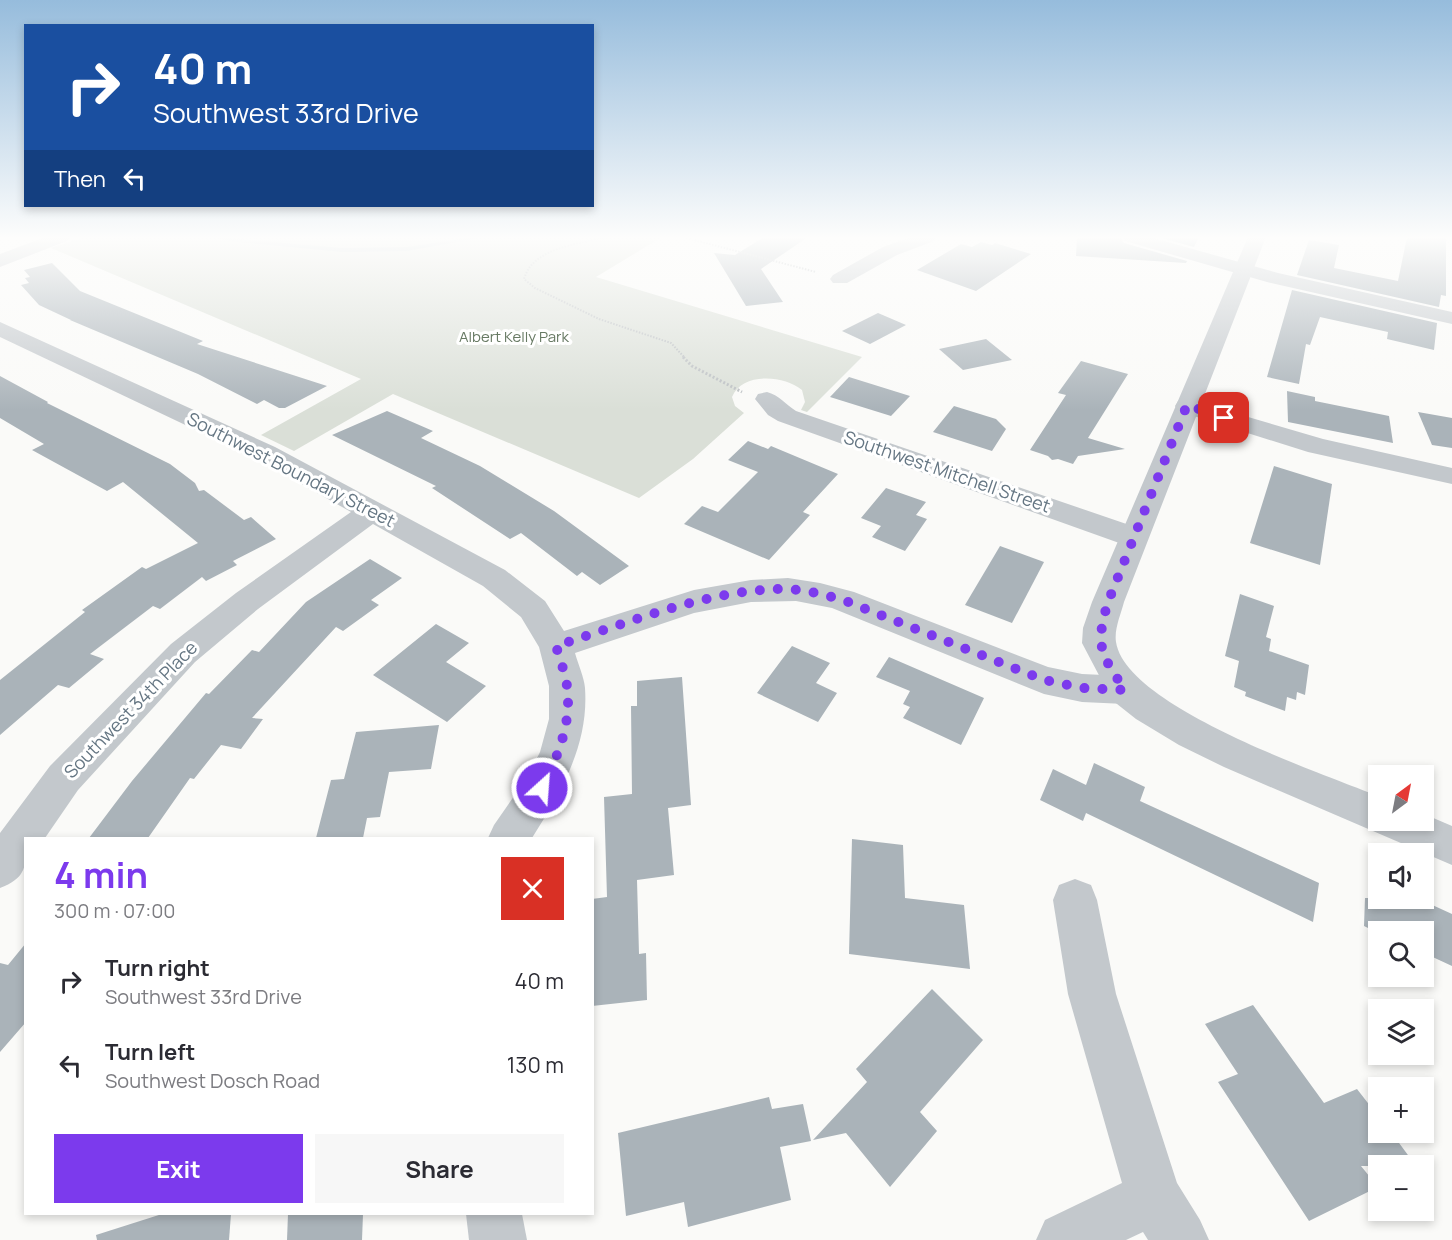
<!DOCTYPE html>
<meta charset="utf-8">
<style>
body{margin:0;font-family:Manrope,sans-serif;background:#f7f7f7;color:#2b2b33;height:100vh;display:flex;flex-direction:column;font-size:22px;white-space:nowrap}
*{box-sizing:border-box;margin:0}
p{font-size:20px;color:#7c7c81}
.icon{flex:none;width:33px;height:33px;fill:none;stroke:currentColor;stroke-width:2;stroke-linecap:round;stroke-linejoin:round}
.map{position:relative;flex:1;overflow:hidden}
.sheet{position:absolute;left:24px;top:837px;width:570px;height:378px;display:flex;flex-direction:column;background:#fff;border-radius:0px;box-shadow:0 3px 9px #0003}
.sheet>*{flex:none}
.hud{position:absolute;left:24px;top:24px;width:570px;height:183px;border-radius:0px;box-shadow:0 3px 9px #0003;background:#1a4fa0;color:#fff;overflow:hidden}
.needle{width:39px;rotate:32deg}
.buttons{position:absolute;left:1368px;top:765px;display:grid;gap:12px}
.buttons a{display:grid;place-items:center;width:66px;height:66px;border-radius:0px;background:#fff;box-shadow:0 3px 9px #0003;font-size:30px}
.pin{position:absolute;display:grid;place-items:center;width:51px;height:51px;color:#fff;margin:-26px;border-radius:12px;box-shadow:0 3px 9px #0006}
.me{position:absolute;width:66px;margin:-33px;rotate:26deg;stroke-linejoin:round;filter:drop-shadow(0 0 4px #0008)}
.turn{display:flex;align-items:center;gap:21px;height:126px;padding:0 30px;font-size:27px}
.turn .icon{width:78px;height:78px;stroke-width:2.5}
.turn b{display:block;font-size:42px;line-height:51px}
.then{display:flex;align-items:center;height:57px;padding:0 30px;background:#0003;gap:12px;font-size:22px}
.round{display:grid;place-items:center;flex:none;width:63px;height:63px;border-radius:0px;background:#f7f7f7}
.overview{display:flex;align-items:center;justify-content:space-between;height:102px;padding:0 30px}
h1{font-size:36px;font-weight:700;line-height:45px;color:#7c3aed}
.cta{display:flex;gap:12px;margin-top:auto;padding:12px 30px}
.cta a{flex:1;height:69px;border-radius:0px;background:#7c3aed;color:#fff;font-size:24px;font-weight:700;line-height:69px;text-align:center}
.cta a+a{background:#f7f7f7;color:#2b2b33}
ul{padding:0;list-style:none}
li{display:flex;align-items:center;gap:18px;height:84px;padding:0 30px}
li div{flex:1}
li b{display:block;font-size:22px}
li em{font-style:normal}
.map>svg:first-child{display:block}
</style>
<div class="map">
<svg width="1452" height="1240" viewBox="0 0 1452 1240">
<rect width="100%" height="100%" fill="#fafaf8"/>
<path fill="#dadfd7" d="M 84,237 L 662,237 L 596,277 L 862,357 L 807,412 L 801,410 L 805,402 L 802,390 C 784,375 742,372 732,397 L 735,406 L 744,413 L 693,459 L 639,498 L 393,394 L 294,451 L 261,435 L 361,379 L 51,248 Z"/>
<g fill="none" stroke-linecap="round" stroke-linejoin="round">
<path fill="#bbc7cb" fill-rule="evenodd" d="M 213,237 L 342,248 L 407,247 L 474,237 L 484,237 L 407,251 L 342,252 L 229,241 Z"/>
</g>
<g fill="#aab3b9">
<path d="M 764,237 L 808,237 L 761,269 L 783,302 L 746,306 L 714,253 L 735,255 Z"/>
<path d="M 1077,237 L 1120,237 L 1124,243 L 1187,261 L 1186,263 L 1076,256 Z"/>
<path d="M 1158,237 L 1199,237 L 1194,247 Z"/>
<path d="M 1407,237 L 1446,237 L 1446,296 L 1441,295 L 1439,307 L 1297,275 L 1309,240 L 1339,245 L 1334,268 L 1398,281 Z"/>
<path d="M 981,242 L 992,245 L 995,243 L 1031,254 L 976,291 L 917,270 L 961,244 L 972,247 Z"/>
<path d="M 52,263 L 80,291 L 203,341 L 197,344 L 327,386 L 285,408 L 279,408 L 264,400 L 257,404 L 198,374 L 70,320 L 71,320 L 39,305 L 21,285 L 29,283 L 25,278 L 30,277 L 24,270 Z"/>
<path d="M 1292,290 L 1437,323 L 1434,350 L 1387,339 L 1388,332 L 1320,317 L 1310,345 L 1306,344 L 1299,384 L 1267,377 Z"/>
<path d="M 878,313 L 906,325 L 870,344 L 842,331 Z"/>
<path d="M 986,339 L 1012,360 L 963,370 L 939,349 Z"/>
<path d="M 1081,361 L 1128,374 L 1088,438 L 1125,449 L 1078,456 L 1073,464 L 1058,459 L 1052,460 L 1048,456 L 1030,450 L 1066,395 L 1058,393 Z"/>
<path d="M 0,376 L 48,402 L 47,403 L 170,464 L 195,483 L 199,491 L 204,490 L 244,520 L 251,517 L 276,539 L 233,561 L 237,565 L 206,581 L 202,577 L 160,609 L 153,606 L 90,654 L 104,659 L 69,688 L 58,685 L 0,735 L 0,680 L 85,612 L 82,610 L 142,567 L 146,569 L 198,543 L 123,482 L 107,491 L 32,450 L 44,444 L 0,418 Z"/>
<path d="M 849,377 L 910,396 L 891,416 L 830,397 Z"/>
<path d="M 1287,391 L 1315,397 L 1315,401 L 1389,416 L 1393,443 L 1288,422 Z"/>
<path d="M 954,406 L 996,419 L 1006,429 L 992,451 L 933,432 Z"/>
<path d="M 387,411 L 433,431 L 421,438 L 480,466 L 554,511 L 629,566 L 600,585 L 582,572 L 577,576 L 521,533 L 510,539 L 432,488 L 436,486 L 332,435 Z"/>
<path d="M 1418,412 L 1452,418 L 1452,448 L 1432,445 Z"/>
<path d="M 748,441 L 768,449 L 771,446 L 838,474 L 803,512 L 810,515 L 769,560 L 684,524 L 702,506 L 718,512 L 758,472 L 728,460 Z"/>
<path d="M 1274,466 L 1332,484 L 1320,565 L 1250,543 Z"/>
<path d="M 886,488 L 926,502 L 916,515 L 927,519 L 905,551 L 872,537 L 881,526 L 861,518 Z"/>
<path d="M 1000,546 L 1044,562 L 1012,623 L 965,605 Z"/>
<path d="M 370,559 L 402,578 L 371,600 L 379,605 L 343,631 L 336,627 L 252,718 L 263,719 L 241,749 L 221,745 L 194,779 L 190,778 L 148,838 L 89,838 L 132,781 L 206,693 L 209,694 L 252,650 L 259,652 L 306,602 Z"/>
<path d="M 1240,594 L 1274,606 L 1266,637 L 1271,639 L 1269,651 L 1309,665 L 1305,695 L 1297,692 L 1296,700 L 1287,697 L 1285,711 L 1245,696 L 1246,692 L 1234,687 L 1239,661 L 1225,656 Z"/>
<path d="M 436,624 L 469,643 L 446,662 L 486,686 L 447,722 L 373,675 Z"/>
<path d="M 792,646 L 830,663 L 816,683 L 837,693 L 818,722 L 757,693 Z"/>
<path d="M 889,657 L 984,698 L 961,745 L 903,718 L 910,707 L 903,704 L 910,691 L 876,677 Z"/>
<path d="M 682,677 L 691,805 L 668,808 L 674,875 L 637,880 L 639,954 L 646,953 L 647,1000 L 592,1006 L 592,899 L 607,897 L 604,797 L 632,794 L 631,706 L 637,706 L 637,681 Z"/>
<path d="M 439,725 L 431,769 L 389,772 L 380,817 L 367,818 L 363,838 L 316,838 L 331,780 L 344,779 L 356,732 Z"/>
<path d="M 1094,763 L 1145,787 L 1140,801 L 1319,883 L 1313,922 L 1086,813 L 1083,821 L 1040,800 L 1053,769 L 1086,785 Z"/>
<path d="M 852,839 L 903,845 L 905,898 L 964,905 L 970,969 L 849,954 Z"/>
<path d="M 1365,898 L 1417,898 L 1452,914 L 1452,966 L 1424,953 L 1424,932 L 1378,933 L 1364,926 Z"/>
<path d="M 26,943 L 26,1022 L 0,1052 L 0,963 L 8,965 Z"/>
<path d="M 932,989 L 983,1040 L 920,1112 L 937,1131 L 890,1187 L 846,1133 L 813,1140 L 867,1082 L 856,1069 Z"/>
<path d="M 1253,1005 L 1324,1103 L 1357,1089 L 1378,1116 L 1378,1132 L 1391,1132 L 1416,1166 L 1361,1166 L 1378,1187 L 1309,1221 L 1218,1082 L 1238,1074 L 1205,1024 Z"/>
<path d="M 769,1097 L 772,1109 L 803,1104 L 811,1141 L 780,1147 L 791,1200 L 688,1227 L 684,1202 L 626,1216 L 618,1133 Z"/>
<path d="M 162,1214 L 231,1214 L 229,1240 L 97,1240 L 96,1235 Z"/>
<path d="M 288,1214 L 363,1214 L 362,1240 L 287,1240 Z"/>
</g>
<g fill="none" stroke-linecap="round" stroke-linejoin="round">
<g stroke="#bbbfc2" stroke-width="2" stroke-dasharray="1.5 1.5" stroke-linecap="butt">
<path d="M 607,237 C 580,244 533,247 524,279 L 535,288 L 599,319 L 671,343 L 685,358"/>
<path d="M 683,237 L 816,272"/>
</g>
<path stroke="#bbbfc2" stroke-width="3" stroke-dasharray="2 2" stroke-linecap="butt" d="M 683,357 L 692,366 L 742,392"/>
<g fill="#c3c8cc" fill-rule="evenodd">
<path d="M 45,237 L 70,237 L 67,241 L 0,267 L 0,254 Z"/>
<path d="M 911,237 L 937,237 L 934,241 L 897,255 L 847,283 L 833,283 L 830,279 L 833,275 L 883,247 Z"/>
<path d="M 1122,237 L 1150,237 L 1278,273 L 1452,312 L 1452,324 L 1267,282 L 1125,241 Z"/>
<path d="M 0,322 L 275,447 L 505,570 L 545,601 L 564,631 L 694,590 L 751,580 L 788,578 L 820,583 L 854,592 L 1048,667 L 1082,674 L 1125,676 L 1138,680 L 1143,690 L 1138,700 L 1125,704 L 1082,702 L 1044,694 L 832,608 L 796,601 L 751,602 L 694,613 L 575,653 C 578,664 584,677 585,688 C 589,745 561,792 532,838 L 488,838 L 494,825 L 528,776 L 540,752 L 549,719 L 549,686 L 539,647 L 521,617 L 483,586 L 373,524 L 258,609 L 195,662 L 78,790 L 45,838 L 26,838 C 26,865 28,877 0,888 L 0,833 L 50,766 L 171,644 L 236,593 L 351,512 L 257,459 L 0,337 Z"/>
<path d="M 767,392 C 779,395 785,404 796,411 L 1144,530 L 1148,537 L 1144,544 L 1133,547 L 1122,544 L 778,421 L 768,415 L 755,399 L 758,394 Z"/>
<path d="M 1187,399 L 1323,439 L 1452,468 L 1452,484 L 1308,452 L 1178,411 L 1175,406 L 1178,401 Z"/>
<path d="M 1075,879 L 1091,885 L 1097,900 L 1116,994 L 1177,1183 L 1200,1220 L 1209,1240 L 1148,1240 L 1143,1232 L 1126,1240 L 1036,1240 L 1045,1220 L 1122,1183 L 1068,994 L 1053,900 L 1059,885 Z"/>
<path d="M 466,1214 L 522,1214 L 527,1240 L 469,1240 Z"/>
</g>
<path fill="#c3c8cc" fill-rule="evenodd" d="M 1248,237 L 1266,237 L 1124,602 C 1121,614 1114,629 1116,642 C 1126,707 1321,773 1378,796 L 1378,820 L 1424,820 L 1424,814 L 1452,826 L 1452,865 L 1224,767 L 1179,745 L 1136,719 L 1112,700 L 1082,643 L 1083,628 L 1092,602 Z"/>
</g>
<linearGradient id="sky" x2="0" y2="1"><stop stop-color="#96bcdc"/><stop offset="0.58" stop-color="#fdfdfc"/><stop offset="1" stop-color="#fdfdfc" stop-opacity="0"/></linearGradient>
<rect width="1452" height="410" fill="url(#sky)"/>
<g fill="none" stroke-linecap="round" stroke-linejoin="round">
<path stroke="#7c3aed" stroke-width="10" stroke-dasharray="0 18" d="M 542,788 C 558,756 572,723 567,686 C 565,673 560,659 556,646 C 628,623 704,591 780,589 C 802,589 822,594 843,600 L 1044,680 L 1082,688 L 1125,690 C 1100,653 1095,646 1108,602 L 1187,405 L 1224,418"/>
</g>
<g text-anchor="middle" stroke-width="6" stroke-linejoin="round" paint-order="stroke">
<g font-size="15" fill="#687a64" stroke="#fff">
<text x="514" y="342">Albert Kelly Park</text>
</g>
<g font-size="18" fill="#657683" stroke="#fff">
<text transform="translate(291 470) rotate(27)" y="6">Southwest Boundary Street</text>
<text transform="translate(947 472) rotate(19)" y="6">Southwest Mitchell Street</text>
<text transform="translate(131 710) rotate(-46)" y="6">Southwest 34th Place</text>
</g>
</g>
</svg>
<div class="buttons">
<a><svg class="needle" viewBox="-14 -14 28 28"><path d="M0-13l5 13h-10z" fill="#e53935"/><path d="M0 13l5-13h-10z" fill="#7c7c81"/></svg></a>
<a><svg class="icon" aria-label="sound" viewBox="0 0 24 24"><path d="M4 9h4l5-4v14l-5-4H4zM17 9q2 3 0 6"/></svg></a>
<a><svg class="icon" aria-label="search" viewBox="0 0 24 24"><circle cx="10" cy="10" r="6"/><path d="M15 15l6 6"/></svg></a>
<a><svg class="icon" aria-label="layers" viewBox="0 0 24 24"><path d="M12 4l9 5-9 5-9-5zM3 14l9 5 9-5"/></svg></a>
<a>+</a>
<a>−</a>
</div>
<div class="pin" style="left:1224px;top:418px;background:#d93025"><svg class="icon" aria-label="arrive" viewBox="0 0 24 24"><path d="M6 21V4h12l-3 4 3 4H6"/></svg></div>
<svg class="me" style="left:542px;top:788px" viewBox="-20 -20 40 40"><circle r="17" fill="#7c3aed" stroke="#fff" stroke-width="3"/><path d="M0-11L8 9 0 5-8 9z" fill="#fff"/></svg>
<div class="hud">
<div class="turn"><svg class="icon" aria-label="right" viewBox="0 0 24 24"><path d="M7 20v-9h11M14 6l5 5-5 5"/></svg><div><b>40 m</b>Southwest 33rd Drive</div></div>
<div class="then">Then<svg class="icon" aria-label="left" viewBox="0 0 24 24"><path d="M17 20v-9H6M10 6l-5 5 5 5"/></svg></div>
</div>
<section class="sheet">
<div class="overview"><div><h1>4 min</h1><p>300 m · 07:00</p></div><a class="round" style="background:#d93025;color:#fff"><svg class="icon" aria-label="close" viewBox="0 0 24 24"><path d="M6 6l12 12M18 6L6 18"/></svg></a></div>
<ul>
<li><svg class="icon" aria-label="right" viewBox="0 0 24 24"><path d="M7 20v-9h11M14 6l5 5-5 5"/></svg><div><b>Turn right</b><p>Southwest 33rd Drive</p></div><em>40 m</em></li>
<li><svg class="icon" aria-label="left" viewBox="0 0 24 24"><path d="M17 20v-9H6M10 6l-5 5 5 5"/></svg><div><b>Turn left</b><p>Southwest Dosch Road</p></div><em>130 m</em></li>
</ul>
<div class="cta"><a>Exit</a><a>Share</a></div>
</section>
</div>
